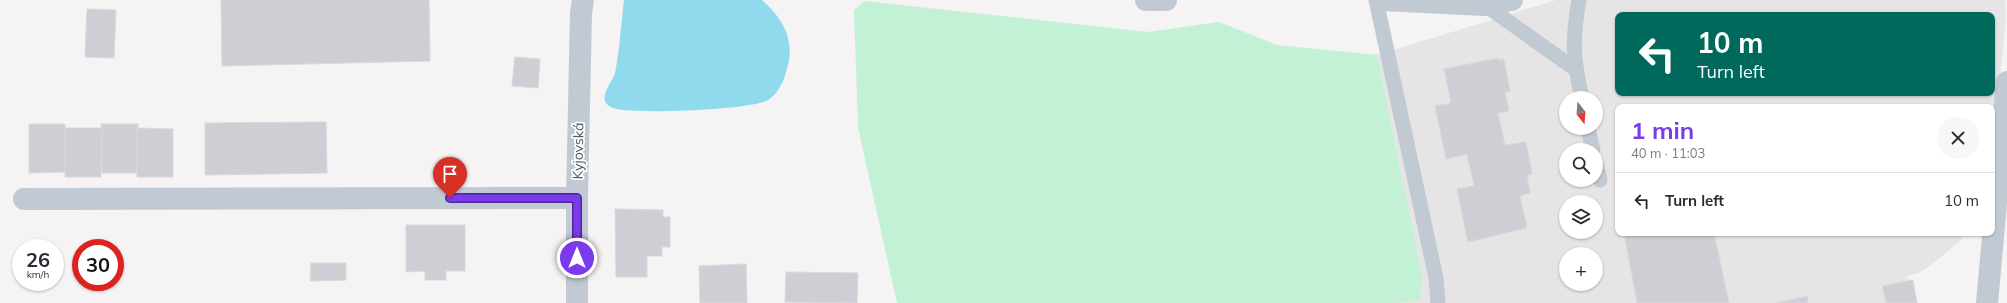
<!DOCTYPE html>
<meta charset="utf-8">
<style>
body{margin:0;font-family:Mulish,sans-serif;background:#f7f7f7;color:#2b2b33;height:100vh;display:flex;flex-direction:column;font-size:15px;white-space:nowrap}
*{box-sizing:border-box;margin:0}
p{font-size:13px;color:#7c7c81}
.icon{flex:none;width:22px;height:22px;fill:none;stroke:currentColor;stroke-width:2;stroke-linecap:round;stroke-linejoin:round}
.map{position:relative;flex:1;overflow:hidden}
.sheet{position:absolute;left:1615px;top:104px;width:380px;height:132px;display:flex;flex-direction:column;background:#fff;border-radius:8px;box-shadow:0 1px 3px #0004}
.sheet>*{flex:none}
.guide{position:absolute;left:1615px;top:12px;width:380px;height:84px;border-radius:8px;box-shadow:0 1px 3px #0004;background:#00695c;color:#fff;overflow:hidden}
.needle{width:26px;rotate:163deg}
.tools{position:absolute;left:1559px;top:91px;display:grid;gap:8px}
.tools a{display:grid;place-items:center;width:44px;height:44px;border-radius:50%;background:#fff;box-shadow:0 1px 3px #0004;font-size:20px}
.speed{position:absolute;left:12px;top:239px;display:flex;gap:8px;font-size:20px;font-weight:700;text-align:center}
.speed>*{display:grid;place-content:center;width:52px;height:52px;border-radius:50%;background:#fff;box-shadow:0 1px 3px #0004;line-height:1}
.speed small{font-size:10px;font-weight:400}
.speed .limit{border:6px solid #d22;background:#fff;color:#111}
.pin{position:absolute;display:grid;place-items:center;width:34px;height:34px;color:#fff;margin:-41px -17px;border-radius:50% 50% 50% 0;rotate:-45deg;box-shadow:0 0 4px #0007}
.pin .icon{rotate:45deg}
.me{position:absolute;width:44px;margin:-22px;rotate:0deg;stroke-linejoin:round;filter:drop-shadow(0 0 3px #0008)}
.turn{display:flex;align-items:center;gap:14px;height:84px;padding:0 16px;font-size:18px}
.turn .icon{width:52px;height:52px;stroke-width:2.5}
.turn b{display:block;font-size:28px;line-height:34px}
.round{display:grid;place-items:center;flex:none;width:42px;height:42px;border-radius:21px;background:#f7f7f7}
.head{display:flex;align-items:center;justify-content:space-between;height:68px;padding:0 16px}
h1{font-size:24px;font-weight:700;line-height:30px;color:#7c3aed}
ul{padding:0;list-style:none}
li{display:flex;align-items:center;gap:12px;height:56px;padding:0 16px;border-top:1px solid #e1e1e2}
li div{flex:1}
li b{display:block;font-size:15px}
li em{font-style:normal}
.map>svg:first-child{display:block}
</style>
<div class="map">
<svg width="2007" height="303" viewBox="0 0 2007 303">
<rect width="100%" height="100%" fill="#f5f3f3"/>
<path fill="#e6e4e5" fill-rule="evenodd" d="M 1556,0 L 2005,0 L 2006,17 L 1992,161 L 1992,107 L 1618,107 L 1618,233 L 1965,233 L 1959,242 L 1932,264 L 1919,273 L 1908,276 L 1909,281 L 1882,286 L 1886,303 L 1398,303 L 1420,300 L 1422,274 L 1377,55 ZM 1618,15 L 1992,15 L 1992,93 L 1618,93 ZM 1566,98 L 1596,98 L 1596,128 L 1566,128 ZM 1566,150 L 1596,150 L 1596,180 L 1566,180 ZM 1566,202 L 1596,202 L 1596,232 L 1566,232 ZM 1566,254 L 1596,254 L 1596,284 L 1566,284 Z"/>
<path fill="#c3f1d5" d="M 864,1 L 1148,32 L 1219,22 L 1277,45 L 1377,55 L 1422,274 L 1420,300 L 1398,303 L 897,303 L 858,127 L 854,10 Z"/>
<path fill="#90daee" d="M 624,0 L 762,0 C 780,16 793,35 789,60 C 786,75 781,92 768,100 C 750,110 639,114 617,109 C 612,108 607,106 605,101 C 602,93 613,80 615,73 C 620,49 621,24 624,0 Z"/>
<g fill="#cdcfd5" stroke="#d7d9de">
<path d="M 221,0 L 429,0 L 430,61 L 222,66 Z"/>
<path d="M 87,9 L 116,10 L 114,58 L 85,57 Z"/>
<path d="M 515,57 L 540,59 L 538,88 L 512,86 Z"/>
<path d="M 1498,58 L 1499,60 L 1504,59 L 1510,91 L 1505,92 L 1509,111 L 1498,113 L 1505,145 L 1526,142 L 1532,174 L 1527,175 L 1530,193 L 1520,196 L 1527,228 L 1468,242 L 1457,189 L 1474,186 L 1467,154 L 1446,159 L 1435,106 L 1451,103 L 1444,69 Z"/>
<path d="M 326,122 L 327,173 L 205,175 L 205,123 Z"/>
<path d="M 29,124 L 65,124 L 65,172 L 29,173 Z"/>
<path d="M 101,124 L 138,124 L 137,173 L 102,173 Z"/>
<path d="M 65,128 L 102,128 L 101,177 L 65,177 Z"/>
<path d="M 137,128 L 173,129 L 173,177 L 137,177 Z"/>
<path d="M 615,209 L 663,210 L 663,217 L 670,217 L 670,247 L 662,247 L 662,256 L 647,256 L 647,277 L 616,277 Z"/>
<path d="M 406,225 L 465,225 L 465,271 L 446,271 L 446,280 L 425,280 L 425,271 L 406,272 Z"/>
<path d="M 1624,233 L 1714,233 L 1729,303 L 1637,303 Z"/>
<path d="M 311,263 L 346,263 L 346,280 L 310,281 Z"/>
<path d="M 746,264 L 747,303 L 700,303 L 699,266 Z"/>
<path d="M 786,272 L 858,273 L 857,303 L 785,302 Z"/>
<path d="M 1913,280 L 1917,303 L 1886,303 L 1882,286 Z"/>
<path d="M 1807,296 L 1808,303 L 1776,303 Z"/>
</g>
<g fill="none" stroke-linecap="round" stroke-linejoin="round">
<g stroke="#c1cad2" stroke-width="15">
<path d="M 1376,0 L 1436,278 L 1438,303"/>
<path d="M 1579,0 C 1572,39 1573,60 1582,98"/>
<path d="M 1485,5 L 1575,69"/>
<path d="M 1588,128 L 1593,150"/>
<path d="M 1596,163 L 1600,180"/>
</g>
<g stroke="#c1cad2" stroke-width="22">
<path d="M 1146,0 L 1166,0"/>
<path d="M 1382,0 L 1485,5 L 1512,0"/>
<path d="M 24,199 L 577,198"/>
<path d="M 577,303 L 577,198 L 581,13 L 583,0"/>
<path d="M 1987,303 L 2007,82"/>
</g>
</g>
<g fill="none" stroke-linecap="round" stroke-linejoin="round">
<defs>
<path id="route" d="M 450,198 L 577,198 L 577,258"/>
</defs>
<use href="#route" stroke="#51269a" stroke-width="10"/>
<use href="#route" stroke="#7c3aed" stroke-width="7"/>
</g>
<g text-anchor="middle" stroke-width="3.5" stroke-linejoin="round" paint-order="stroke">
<g font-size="14" fill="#4a5661" stroke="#fff">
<text transform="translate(578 151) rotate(-89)" y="5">Kyjovská</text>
</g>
</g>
</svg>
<div class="tools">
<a><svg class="needle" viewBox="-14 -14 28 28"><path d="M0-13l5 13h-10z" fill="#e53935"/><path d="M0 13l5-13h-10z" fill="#7c7c81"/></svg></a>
<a><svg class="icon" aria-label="search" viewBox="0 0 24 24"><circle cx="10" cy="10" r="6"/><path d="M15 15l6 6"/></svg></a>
<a><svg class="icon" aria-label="layers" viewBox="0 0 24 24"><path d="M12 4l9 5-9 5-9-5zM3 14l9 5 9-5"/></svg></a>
<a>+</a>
</div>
<div class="speed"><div>26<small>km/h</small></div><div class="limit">30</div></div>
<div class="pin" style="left:450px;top:198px;background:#d93025"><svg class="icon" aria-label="arrive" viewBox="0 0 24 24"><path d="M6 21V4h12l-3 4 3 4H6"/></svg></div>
<svg class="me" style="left:577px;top:258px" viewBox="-20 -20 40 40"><circle r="17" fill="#7c3aed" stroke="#fff" stroke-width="3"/><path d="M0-11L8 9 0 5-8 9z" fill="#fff"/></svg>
<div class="guide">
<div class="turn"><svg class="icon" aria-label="left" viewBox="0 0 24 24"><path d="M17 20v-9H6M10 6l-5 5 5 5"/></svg><div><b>10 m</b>Turn left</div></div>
</div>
<section class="sheet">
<div class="head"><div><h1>1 min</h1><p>40 m · 11:03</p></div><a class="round"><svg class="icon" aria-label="close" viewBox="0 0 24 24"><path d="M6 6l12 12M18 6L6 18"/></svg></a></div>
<ul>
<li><svg class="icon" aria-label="left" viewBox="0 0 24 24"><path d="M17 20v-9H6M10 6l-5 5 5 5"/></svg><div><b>Turn left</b></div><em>10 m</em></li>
</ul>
</section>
</div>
